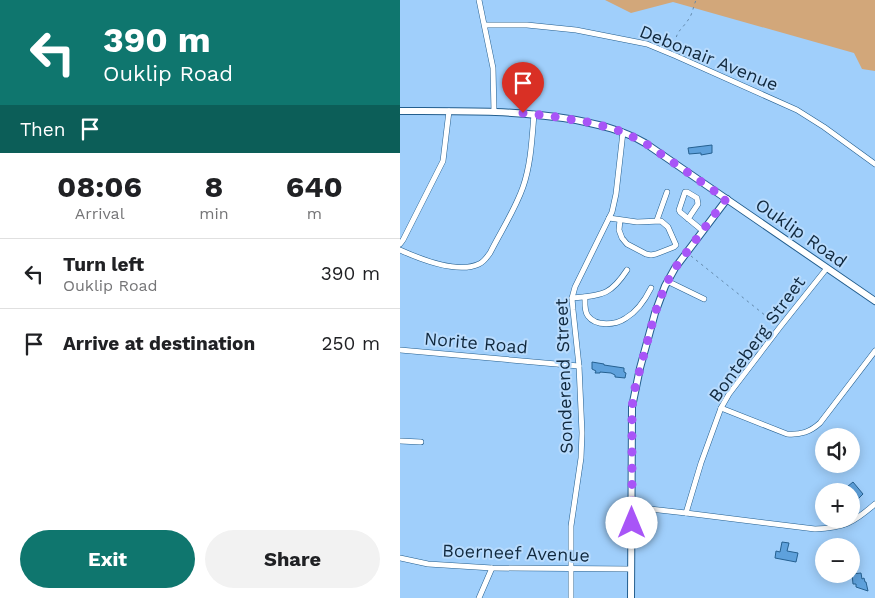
<!DOCTYPE html>
<meta charset="utf-8">
<style>
body{margin:0;font-family:"Work Sans",sans-serif;background:#f2f2f2;color:#202124;height:100vh;display:flex;flex-direction:column;font-size:19px;white-space:nowrap}
*{box-sizing:border-box;margin:0}
p{font-size:16px;color:#757577}
.icon{flex:none;width:28px;height:28px;fill:none;stroke:currentColor;stroke-width:2;stroke-linecap:round;stroke-linejoin:round}
.map{position:relative;flex:1;overflow:hidden}
.details{display:flex;flex-direction:column;background:#fff;width:400px}
.details>*{flex:none}
.banner{background:#0f766e;color:#fff;overflow:hidden}
.tools{position:absolute;left:415px;top:428px;display:grid;gap:10px}
.tools a{display:grid;place-items:center;width:45px;height:45px;border-radius:50%;background:#fff;box-shadow:0 2px 12px #0003;font-size:25px}
.pin{position:absolute;display:grid;place-items:center;width:42px;height:42px;color:#fff;margin:-51px -21px;border-radius:50% 50% 50% 0;rotate:-45deg;box-shadow:0 0 5px #0007}
.pin .icon{rotate:45deg}
.me{position:absolute;width:55px;margin:-28px;rotate:0deg;stroke-linejoin:round;filter:drop-shadow(0 0 4px #0008)}
.turn{display:flex;align-items:center;gap:18px;height:105px;padding:0 20px;font-size:22px}
.turn .icon{width:65px;height:65px;stroke-width:2.5}
.turn b{display:block;font-size:35px;line-height:42px}
.then{display:flex;align-items:center;height:48px;padding:0 20px;background:#0003;gap:10px;font-size:19px}
.eta{display:flex;justify-content:space-evenly;align-items:center;height:85px;text-align:center}
.eta b{font-size:30px;font-weight:700;line-height:35px}
.primary-button{display:flex;gap:10px;margin-top:auto;padding:10px 20px}
.primary-button a{flex:1;height:58px;border-radius:30px;background:#0f766e;color:#fff;font-size:20px;font-weight:700;line-height:58px;text-align:center}
.primary-button a+a{background:#f2f2f2;color:#202124}
ul{padding:0;list-style:none}
li{display:flex;align-items:center;gap:15px;height:70px;padding:0 20px;border-top:1px solid #e0e0e0}
li div{flex:1}
li b{display:block;font-size:19px}
li em{font-style:normal}
main{display:flex;flex:1;min-height:0}
.map>svg:first-child{display:block}
</style>
<main>
<section class="details">
<div class="banner">
<div class="turn"><svg class="icon" aria-label="left" viewBox="0 0 24 24"><path d="M17 20v-9H6M10 6l-5 5 5 5"/></svg><div><b>390 m</b>Ouklip Road</div></div>
<div class="then">Then<svg class="icon" aria-label="arrive" viewBox="0 0 24 24"><path d="M6 21V4h12l-3 4 3 4H6"/></svg></div>
</div>
<div class="eta">
<div><b>08:06</b><p>Arrival</p></div>
<div><b>8</b><p>min</p></div>
<div><b>640</b><p>m</p></div>
</div>
<ul>
<li><svg class="icon" aria-label="left" viewBox="0 0 24 24"><path d="M17 20v-9H6M10 6l-5 5 5 5"/></svg><div><b>Turn left</b><p>Ouklip Road</p></div><em>390 m</em></li>
<li><svg class="icon" aria-label="arrive" viewBox="0 0 24 24"><path d="M6 21V4h12l-3 4 3 4H6"/></svg><div><b>Arrive at destination</b></div><em>250 m</em></li>
</ul>
<div class="primary-button"><a>Exit</a><a>Share</a></div>
</section>
<div class="map">
<svg width="475" height="598" viewBox="0 0 475 598">
<rect width="100%" height="100%" fill="#a0cffb"/>
<path fill="#d2a77a" d="M 205,0 L 475,0 L 475,71 L 462,69 L 454,53 L 273,2 L 231,13 Z"/>
<g fill="#5ea1dc" stroke="#256090">
<path d="M 312,145 L 312,153 L 301,155 L 301,153 L 289,154 L 288,148 Z"/>
<path d="M 192,362 L 204,364 L 204,365 L 224,368 L 224,372 L 226,373 L 225,378 L 215,377 L 215,375 L 211,373 L 200,372 L 200,373 L 195,373 L 196,371 L 192,369 Z"/>
<path d="M 453,482 L 463,494 L 458,499 L 454,494 L 451,497 L 451,491 L 442,491 Z"/>
<path d="M 382,542 L 389,543 L 387,551 L 398,553 L 396,562 L 375,558 L 376,551 L 380,552 Z"/>
<path d="M 461,573 L 462,579 L 464,578 L 465,582 L 466,582 L 468,591 L 456,587 L 456,584 L 453,584 L 452,574 Z"/>
</g>
<g fill="none" stroke-linecap="round" stroke-linejoin="round">
<defs>
<g id="minor">
<path d="M 79,0 L 93,68 L 94,112"/>
<path d="M 85,25 L 127,25 L 176,30 L 247,44 L 276,56 L 397,110 L 424,127 L 475,164"/>
<path d="M 209,218 L 237,222 L 261,221 L 268,227 L 276,245 L 274,247 L 256,254 L 251,255 L 246,254 L 227,244 L 222,238 L 219,230 L 220,220"/>
<path d="M 288,219 L 298,204 L 297,198 L 287,192 L 285,192 L 279,210 L 280,212 L 303,231"/>
<path d="M 257,220 L 267,192"/>
<path d="M 0,244 L 3,240 L 43,161 L 49,111"/>
<path d="M 0,250 C 20,259 58,274 79,264 C 84,262 87,257 90,253 C 101,231 115,210 123,187 C 131,164 132,138 134,114"/>
<path d="M 267,281 L 304,299"/>
<path d="M 185,297 C 185,303 184,311 188,316 C 196,327 216,325 226,318 C 238,311 245,300 251,288"/>
<path d="M 172,298 C 202,295 210,296 227,270"/>
<path d="M 0,350 L 179,366"/>
<path d="M 321,408 L 387,434 C 401,435 410,432 420,423 L 475,351"/>
<path d="M 0,441 L 21,442"/>
<path d="M 232,507 L 286,513 L 415,529 C 444,528 453,523 475,504"/>
<path d="M 286,513 L 301,463 L 321,408 L 329,394 L 380,327 L 427,268"/>
<path d="M 0,558 L 28,564 L 92,568 L 231,569"/>
<path d="M 79,598 L 92,568"/>
<path d="M 171,598 L 171,526 L 181,458 L 182,433 L 179,366 L 173,310 L 172,298 L 175,287 L 212,212 L 216,194 L 223,132"/>
</g>
<g id="tertiary">
<path d="M 0,111 C 59,111 118,110 176,120 C 200,125 223,130 245,143 L 475,301"/>
<path d="M 231,598 L 232,407 L 240,368 L 255,313 L 265,286 L 275,268 L 327,199"/>
</g>
</defs>
<use href="#minor" stroke="#235e8e" stroke-width="6"/>
<use href="#tertiary" stroke="#235e8e" stroke-width="8"/>
<g stroke="#6288aa" stroke-width="1" stroke-dasharray="2.5 4" stroke-linecap="butt">
<path d="M 276,50 C 273,30 283,31 291,15 C 293,10 294,5 296,0"/>
<path d="M 291,256 L 376,324"/>
</g>
<use href="#minor" stroke="#fff" stroke-width="5"/>
<use href="#tertiary" stroke="#fff" stroke-width="6"/>
</g>
<g fill="none" stroke-linecap="round" stroke-linejoin="round">
<path stroke="#a855f7" stroke-width="9" stroke-dasharray="0 16.2" d="M 123,113 L 150,116 L 193,123 L 223,132 L 245,143 L 326,199 L 275,268 L 265,286 L 255,313 L 235,388 L 232,407 L 232,523"/>
</g>
<g text-anchor="middle" stroke-width="4" stroke-linejoin="round" paint-order="stroke">
<g font-size="18" fill="#10283d" stroke="#b8dbfd">
<text transform="translate(309 58) rotate(22)" y="6">Debonair Avenue</text>
<text transform="translate(401 233) rotate(35)" y="6">Ouklip Road</text>
<text transform="translate(357 339) rotate(-54)" y="6">Bonteberg Street</text>
<text transform="translate(76 343) rotate(5)" y="6">Norite Road</text>
<text transform="translate(164 376) rotate(-92)" y="6">Sonderend Street</text>
<text transform="translate(116 553) rotate(2)" y="6">Boerneef Avenue</text>
</g>
</g>
</svg>
<div class="tools">
<a><svg class="icon" aria-label="sound" viewBox="0 0 24 24"><path d="M4 9h4l5-4v14l-5-4H4zM17 9q2 3 0 6"/></svg></a>
<a>+</a>
<a>−</a>
</div>
<div class="pin" style="left:123px;top:113px;background:#d93025"><svg class="icon" aria-label="arrive" viewBox="0 0 24 24"><path d="M6 21V4h12l-3 4 3 4H6"/></svg></div>
<svg class="me" style="left:232px;top:523px" viewBox="-20 -20 40 40"><circle r="19" fill="#fff"/><path d="M0-13L10 11 0 6-10 11z" fill="#a855f7"/></svg>
</div>
</main>
